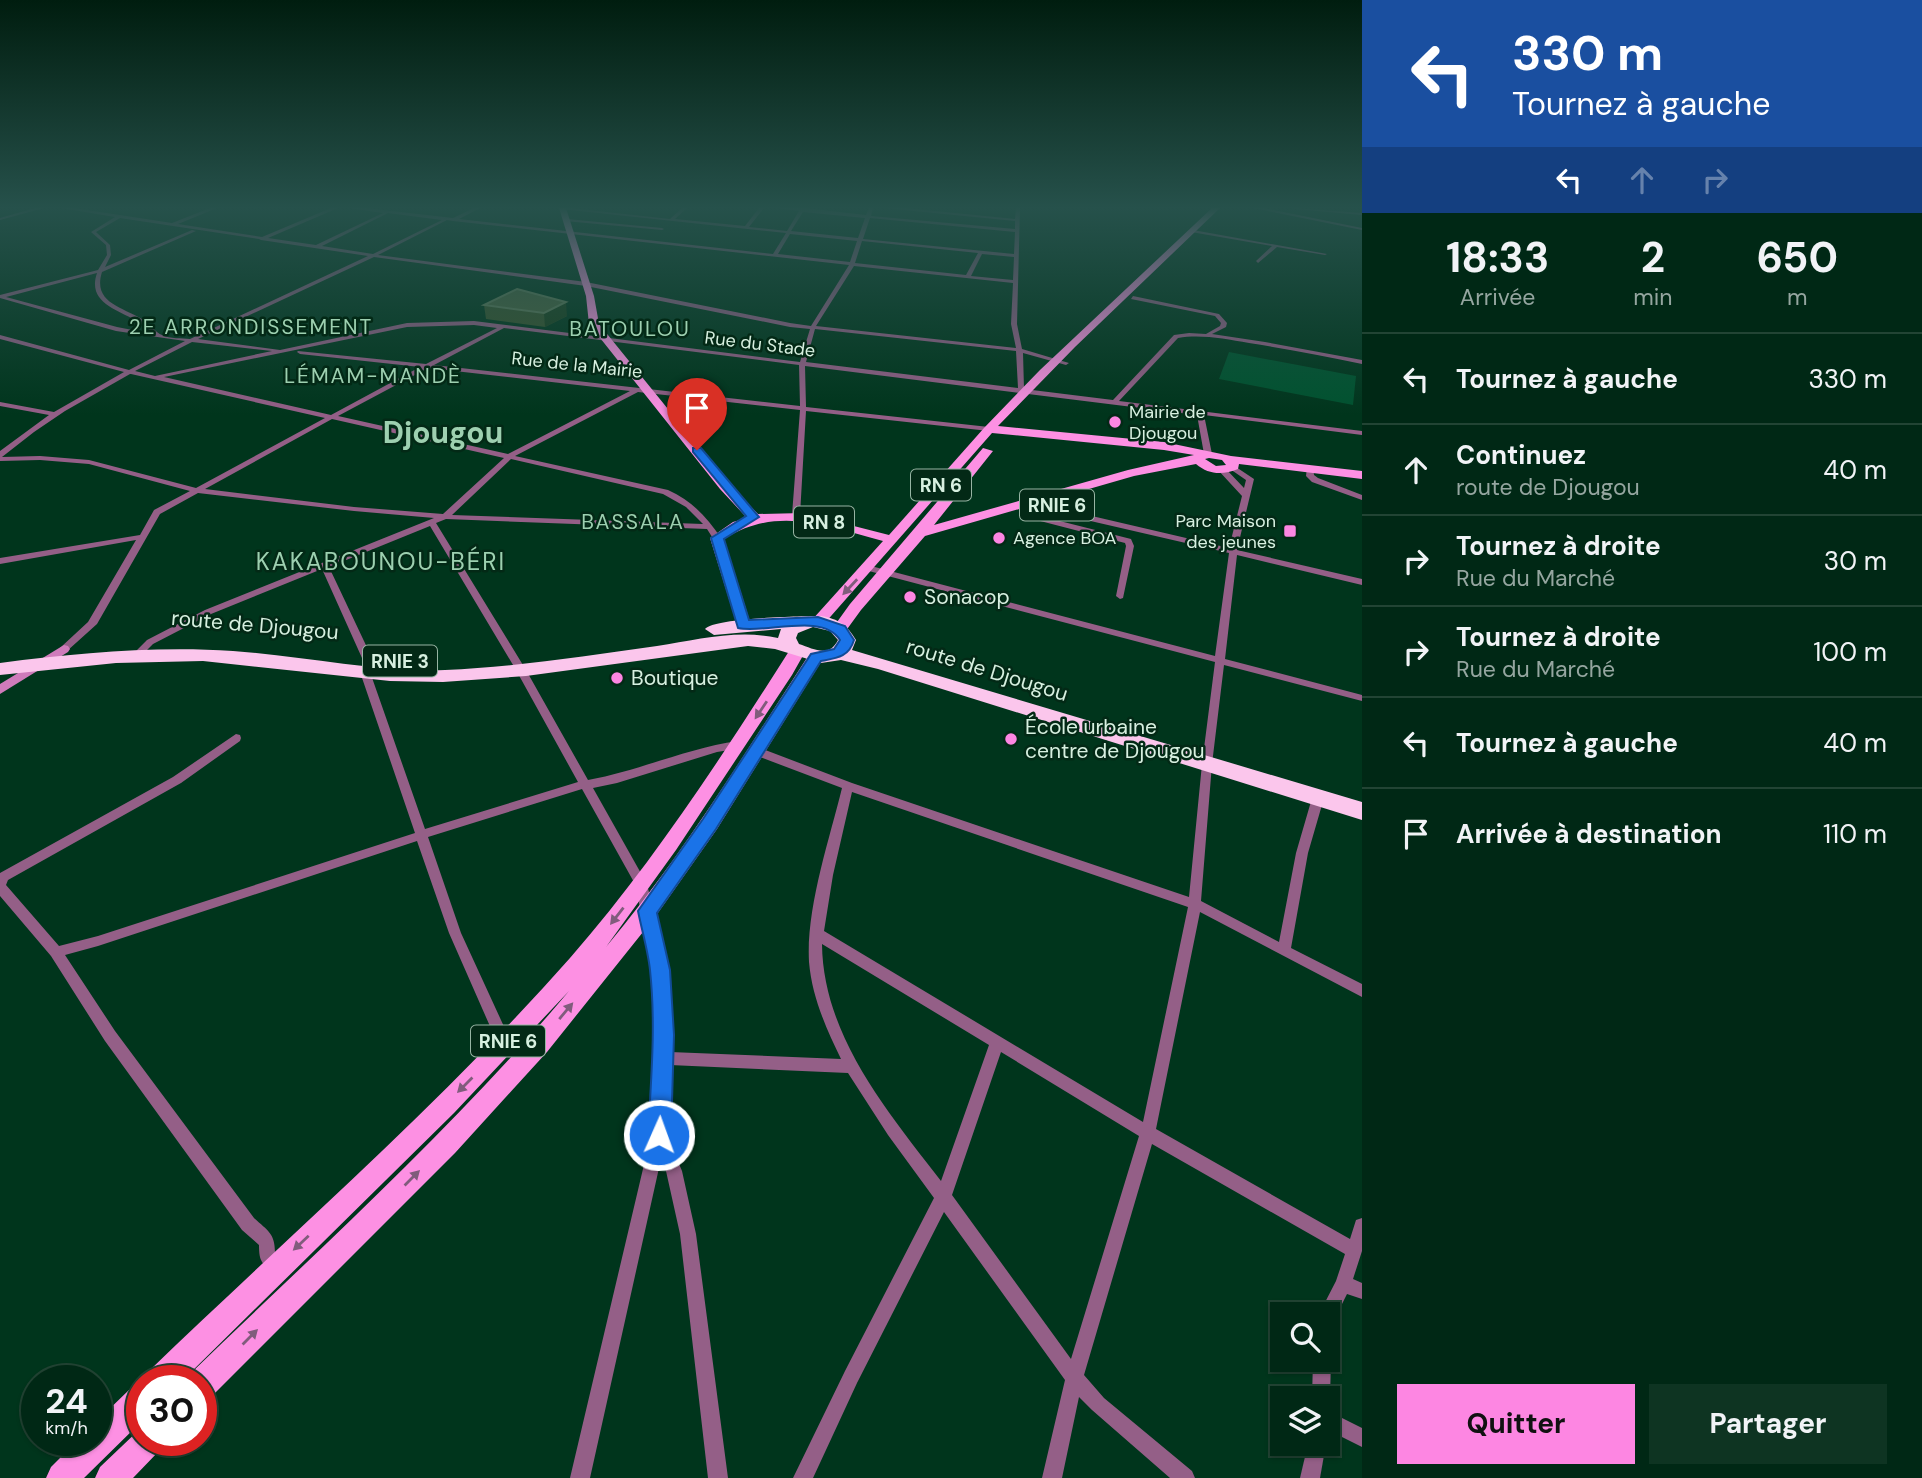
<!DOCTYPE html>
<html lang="fr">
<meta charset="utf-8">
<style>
body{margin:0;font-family:"DM Sans",sans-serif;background:#0e3422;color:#f1f3f6;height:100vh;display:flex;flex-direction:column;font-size:26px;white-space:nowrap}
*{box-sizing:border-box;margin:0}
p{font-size:23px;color:#95a6a0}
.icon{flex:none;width:38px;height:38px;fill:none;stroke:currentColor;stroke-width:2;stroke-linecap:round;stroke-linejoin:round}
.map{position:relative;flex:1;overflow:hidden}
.side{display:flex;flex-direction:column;background:#002815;width:560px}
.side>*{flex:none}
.hud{background:#1a4fa0;color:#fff;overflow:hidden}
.buttons{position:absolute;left:1270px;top:1302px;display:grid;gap:14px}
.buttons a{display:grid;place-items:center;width:70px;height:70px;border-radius:0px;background:#002815;box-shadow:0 2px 5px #0004,0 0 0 2px #224434;font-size:35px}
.speed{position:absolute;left:21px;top:1365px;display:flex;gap:14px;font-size:35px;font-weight:700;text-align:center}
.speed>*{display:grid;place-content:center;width:91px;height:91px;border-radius:50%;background:#002815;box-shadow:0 2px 5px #0004,0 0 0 2px #224434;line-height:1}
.speed small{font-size:18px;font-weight:400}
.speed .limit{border:10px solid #d22;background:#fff;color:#111}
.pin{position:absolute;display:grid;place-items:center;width:60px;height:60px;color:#fff;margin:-72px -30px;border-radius:50% 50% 50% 0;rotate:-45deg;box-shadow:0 0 7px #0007}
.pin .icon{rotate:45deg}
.me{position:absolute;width:77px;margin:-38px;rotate:2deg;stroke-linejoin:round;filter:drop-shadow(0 0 5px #0008)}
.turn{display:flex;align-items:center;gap:24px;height:147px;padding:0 35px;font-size:32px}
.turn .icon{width:91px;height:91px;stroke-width:2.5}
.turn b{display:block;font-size:49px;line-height:60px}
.lanes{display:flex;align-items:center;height:66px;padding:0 35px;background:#0003;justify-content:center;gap:35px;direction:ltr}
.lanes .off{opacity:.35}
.eta{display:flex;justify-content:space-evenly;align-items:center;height:119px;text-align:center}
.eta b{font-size:42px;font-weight:700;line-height:49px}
.cta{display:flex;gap:14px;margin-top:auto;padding:14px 35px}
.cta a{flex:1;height:80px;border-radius:0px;background:#fd86e2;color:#111;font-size:28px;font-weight:700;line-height:80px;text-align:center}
.cta a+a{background:#0e3422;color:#f1f3f6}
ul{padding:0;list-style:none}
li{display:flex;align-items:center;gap:21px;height:91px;padding:0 35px;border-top:2px solid #224434}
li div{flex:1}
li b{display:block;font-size:26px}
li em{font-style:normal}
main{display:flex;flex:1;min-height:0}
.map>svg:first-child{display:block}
</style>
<main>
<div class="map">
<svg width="1362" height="1478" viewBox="0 0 1362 1478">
<rect width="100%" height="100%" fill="#00351c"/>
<path fill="#00522f" d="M 1229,352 L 1356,376 L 1353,405 L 1219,379 Z"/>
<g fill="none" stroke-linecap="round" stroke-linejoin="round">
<g fill="#945f87" fill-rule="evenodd">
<path d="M 35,208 L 44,208 L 0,220 L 0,218 Z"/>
<path d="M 61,208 L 74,208 L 172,223 L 210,208 L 217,208 L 178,224 L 262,237 L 331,208 L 338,208 L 268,238 L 316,245 L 383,213 L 349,208 L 366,208 L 453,218 L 474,208 L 480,208 L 459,219 L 773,254 L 786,233 L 561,209 L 570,208 L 670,219 L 682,208 L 687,208 L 675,219 L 745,226 L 759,208 L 764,208 L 749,227 L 787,231 L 799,211 L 776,208 L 805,208 L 866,215 L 869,208 L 873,208 L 871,216 L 1015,229 L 1015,221 L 884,208 L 905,208 L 1015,219 L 1016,208 L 1020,208 L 1017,324 L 1022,349 L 1069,363 L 1066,365 L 1023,353 L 1024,389 L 1113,400 L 1174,335 L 1189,333 L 1206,334 L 1220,326 L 1221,323 L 1215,316 L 1131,299 L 1133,296 L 1219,314 L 1227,323 L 1226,327 L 1212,334 L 1265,342 L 1362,360 L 1362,364 C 1324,356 1287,349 1249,343 C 1225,339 1201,334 1178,338 L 1119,401 L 1362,431 L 1362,435 L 1204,415 L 1212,454 L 1208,456 L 1204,454 L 1197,415 L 805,366 L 806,407 L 989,427 L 992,429 L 989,431 L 806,411 L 800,515 L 796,517 L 792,515 L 800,410 L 638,392 L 515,456 L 668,490 C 692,501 707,517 721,538 L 720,540 L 714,540 L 707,529 L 446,519 L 436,523 L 526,670 L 588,780 C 639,771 687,748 738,741 L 743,745 L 742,748 L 717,752 L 617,783 L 593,788 L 647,884 L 667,969 L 671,1035 L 670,1052 L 841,1059 C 826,1028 812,997 809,962 C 806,908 829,841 842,788 L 752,754 L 751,751 L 752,748 L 760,748 L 852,783 L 1189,897 L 1202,764 L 1215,662 L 865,570 L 865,566 L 871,566 L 1215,656 L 1229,553 L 1043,510 L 1025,501 L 1029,499 L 1049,506 L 1229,548 L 1242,496 L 1218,470 L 1225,468 L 1244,488 L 1246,480 L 1230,469 L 1230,465 L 1233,465 L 1254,479 L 1237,550 L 1362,579 L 1362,585 L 1237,555 L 1225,659 L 1362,695 L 1362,701 L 1224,665 L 1212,764 L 1201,901 L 1279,942 L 1296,853 L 1312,798 L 1314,795 L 1322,795 L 1324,798 L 1308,853 L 1291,948 L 1362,984 L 1362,997 L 1200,912 L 1156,1129 L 1350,1239 L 1356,1220 L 1362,1218 L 1362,1251 L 1353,1279 L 1362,1283 L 1362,1299 L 1347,1294 L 1334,1320 L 1328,1322 L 1328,1314 L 1319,1314 L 1336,1281 L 1345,1254 L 1152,1144 L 1084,1375 L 1104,1398 L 1192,1471 L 1195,1478 L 1170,1478 L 1092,1410 L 1079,1397 L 1062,1478 L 1042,1478 L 1065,1380 L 944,1212 L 857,1383 L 813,1478 L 793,1478 L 845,1371 L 934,1198 L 888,1135 L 848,1073 L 670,1065 L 667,1135 L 682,1171 L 696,1234 L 728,1478 L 708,1478 L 680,1234 L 666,1171 L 661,1159 L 590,1478 L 570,1478 L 651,1135 L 657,1035 L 653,969 L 635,884 L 582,789 L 428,837 L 461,933 L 512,1044 L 510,1049 L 505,1051 L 500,1049 L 449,933 L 417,841 L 98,946 L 65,955 L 115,1031 L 254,1218 C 268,1231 275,1233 275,1253 L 285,1259 L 287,1265 L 285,1271 L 279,1273 C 262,1266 259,1262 259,1245 L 242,1230 L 105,1041 L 51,956 L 0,896 L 0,873 L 173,777 L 236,734 L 240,735 L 241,738 L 240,741 L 181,783 L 8,880 L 6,885 L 59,946 L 98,936 L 415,833 L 360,672 L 365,669 L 370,672 L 425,829 L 578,782 L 516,670 L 430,526 L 329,567 L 372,658 L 370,660 L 364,660 L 362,658 L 322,569 L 211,614 L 153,644 L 140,657 L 134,657 L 132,655 L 147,640 L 205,610 L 434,518 L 354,511 L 198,493 L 160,514 L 97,624 L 67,651 L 61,651 L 59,649 L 61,647 L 88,622 L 136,540 L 0,564 L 0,558 L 140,535 L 154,510 L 190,491 L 89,464 L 40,460 L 0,461 L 0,451 L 49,415 L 0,406 L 0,402 L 54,412 L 124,372 L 0,339 L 0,335 L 129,370 L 185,341 L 116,331 L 0,298 L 0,295 L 98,270 L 107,255 L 106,245 L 91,232 L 115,217 ZM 803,212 L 865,218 L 858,238 L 791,231 ZM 388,213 L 442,220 L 373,254 L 322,246 ZM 120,218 L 259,239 L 261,240 L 368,256 L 190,339 C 182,338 170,339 162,335 C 156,333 151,325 145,321 C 124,307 92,304 102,272 L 196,231 L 192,230 L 105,267 L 111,255 L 110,245 L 96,232 ZM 870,218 L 1015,232 L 1014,254 L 863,239 ZM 447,220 L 453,221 L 849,265 L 811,326 L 790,323 L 586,282 L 378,255 ZM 790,234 L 857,241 L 850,262 L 778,254 ZM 862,241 L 978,253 L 966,275 L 855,263 ZM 982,254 L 1014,257 L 1013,280 L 971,276 ZM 374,257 L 586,286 L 790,327 L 810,329 L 800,362 L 474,321 L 407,323 L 280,350 L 198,339 ZM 854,266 L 1013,283 L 1011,324 L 1016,348 L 816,326 ZM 97,273 C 87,302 116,309 135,320 C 142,324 148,329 153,334 L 117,327 L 6,297 ZM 474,325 L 497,328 L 426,364 L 298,351 L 297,352 L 300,354 L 420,367 L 331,415 L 164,377 L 407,327 ZM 504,328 L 799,365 L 800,406 L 434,365 ZM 815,329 L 1016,351 L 1018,388 L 806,362 ZM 192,342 L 272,351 L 155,376 L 135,371 ZM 428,368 L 630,391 L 508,454 L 338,416 ZM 130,374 L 131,374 L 325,418 L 196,488 L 89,460 L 40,456 L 2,457 L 34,432 L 65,411 ZM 332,419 L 504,458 L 443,514 L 354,507 L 205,489 ZM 511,459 L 663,494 L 686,507 L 703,524 L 452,515 ZM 852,792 L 1188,907 L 1143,1122 L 824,931 L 833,875 ZM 822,944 L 989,1045 L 941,1181 C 888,1112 823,1036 822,944 ZM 1001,1052 L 1139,1136 L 1071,1359 L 952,1195 Z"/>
<path d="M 1253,208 L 1264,208 L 1362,228 L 1362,230 Z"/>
<path d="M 1293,208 L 1362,213 L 1362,215 L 1295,209 Z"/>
<path d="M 567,219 L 662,228 L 664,229 L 662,230 L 565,221 Z"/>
<path d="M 1193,230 L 1327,254 L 1325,255 L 1277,247 L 1258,263 L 1256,261 L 1272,246 L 1191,232 Z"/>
<path d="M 1307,467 L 1313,467 L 1314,475 L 1318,478 L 1362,495 L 1362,500 L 1312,482 L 1306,476 Z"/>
<path d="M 1021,512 L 1024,512 L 1131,539 L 1134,546 L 1123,598 L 1120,599 L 1116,596 L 1126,546 L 1125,543 L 1021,516 Z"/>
<path d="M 1328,1354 L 1331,1360 L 1330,1398 L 1328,1402 L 1328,1398 L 1312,1398 L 1313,1360 L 1328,1360 Z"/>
<path d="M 1328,1411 L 1362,1428 L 1362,1447 L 1328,1430 Z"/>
<path d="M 1308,1444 L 1326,1444 L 1320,1478 L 1300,1478 Z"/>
</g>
<path fill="#cf7bbb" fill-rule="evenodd" d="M 64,645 L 68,646 L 70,649 L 68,652 L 0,694 L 0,684 Z"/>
<g fill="#fd90e3" fill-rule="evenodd">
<path d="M 559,208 L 566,208 L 594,296 L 599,324 L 728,483 L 758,514 L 803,513 L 889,535 L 984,428 L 1040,370 L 1212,208 L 1220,208 L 1075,347 L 998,426 L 1164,442 L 1231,456 L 1362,471 L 1362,479 L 1239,464 L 1238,469 C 1223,475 1209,475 1196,464 L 1134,476 L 925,536 L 861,610 L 845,632 L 835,632 L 832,629 L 850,604 L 983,448 L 993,451 L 934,525 L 1128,470 L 1194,455 L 1164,450 L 992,433 L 824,624 L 814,624 L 811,621 L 883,541 C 826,526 778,505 724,539 L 751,625 L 743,630 L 738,628 L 710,538 L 733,522 L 747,518 L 720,489 L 589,324 L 586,296 ZM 1209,458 L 1222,460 L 1226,465 L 1216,466 L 1205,459 Z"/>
<path d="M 797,647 L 805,652 L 792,675 L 676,850 L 606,947 C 683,855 745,753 810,653 L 822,653 L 824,657 L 717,829 L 655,917 L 547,1052 L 455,1153 L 212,1396 L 201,1400 L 201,1381 L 188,1381 L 190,1374 C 319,1249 454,1128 569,991 L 454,1113 L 182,1381 L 146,1381 L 150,1370 C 291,1234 440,1105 570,958 C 653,863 723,755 791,648 Z"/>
<path d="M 142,1384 L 142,1421 L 84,1478 L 46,1478 L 51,1467 L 78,1440 L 96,1440 L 96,1422 L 131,1388 Z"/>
<path d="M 142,1427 L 142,1440 L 163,1440 L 159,1451 L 133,1478 L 95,1478 L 100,1467 Z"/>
</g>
<path fill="#fbc6ec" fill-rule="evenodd" d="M 821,616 C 839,619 847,625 856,640 L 852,650 L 1362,802 L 1362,820 L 878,669 L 841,660 L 821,663 L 775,649 L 748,646 L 526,676 L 443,682 L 390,681 L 203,661 L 116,663 L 0,675 L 0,663 C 78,653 155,646 233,651 C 304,656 374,672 445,670 C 516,667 586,656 657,646 C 697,640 737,629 778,638 L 781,629 L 714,635 L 705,629 C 714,618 802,616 821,616 ZM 813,627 L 830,631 L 838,640 C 829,658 814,649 799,644 L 796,638 L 798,633 Z"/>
</g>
<path fill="#38522d" d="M 484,305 L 567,316 L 545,327 L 486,319 Z"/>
<path fill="#1a3f1e" d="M 566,302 L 567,316 L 545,327 L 544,313 Z"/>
<path fill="#496341" stroke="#5f795a" stroke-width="2" d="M 517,289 L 566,302 L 544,313 L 484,305 Z"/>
<defs><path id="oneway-solid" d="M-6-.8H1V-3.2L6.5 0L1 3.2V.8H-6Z" transform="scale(1.75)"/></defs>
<g fill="#805c7c">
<use href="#oneway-solid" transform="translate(850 587) rotate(133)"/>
<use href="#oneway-solid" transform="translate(761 710) rotate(124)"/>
<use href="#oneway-solid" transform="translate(617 916) rotate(128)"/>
<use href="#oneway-solid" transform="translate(566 1011) rotate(-50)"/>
<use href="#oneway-solid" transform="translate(465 1085) rotate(135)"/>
<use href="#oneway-solid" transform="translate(412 1178) rotate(-45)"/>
<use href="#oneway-solid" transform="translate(301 1243) rotate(137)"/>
<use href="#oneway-solid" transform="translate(250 1337) rotate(-45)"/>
</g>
<linearGradient id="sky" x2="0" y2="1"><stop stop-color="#001d0f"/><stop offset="0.5" stop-color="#26514b"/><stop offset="1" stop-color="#26514b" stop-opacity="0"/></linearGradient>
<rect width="1362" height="415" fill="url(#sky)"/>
<path fill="#1a73e8" stroke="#114b97" stroke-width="2" d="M 693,448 L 701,448 L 759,517 L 724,539 L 749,620 L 818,617 L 845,626 L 854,640 C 849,657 837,658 821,661 L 716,829 L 657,913 L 670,970 L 674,1035 L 671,1135 L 667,1143 L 659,1146 L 651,1143 L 648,1135 C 651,1080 656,1025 650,970 C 648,951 642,931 638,911 L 703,819 L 811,654 L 834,649 L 840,640 C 823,612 766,634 738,628 L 711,538 L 746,516 L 693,452 Z"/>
<g fill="#fd86e2" stroke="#032916" stroke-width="2.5">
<circle cx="1115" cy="422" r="7"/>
<rect x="1283" y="524" width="14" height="14" rx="3.5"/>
<circle cx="999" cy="538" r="7"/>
<circle cx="910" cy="597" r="7"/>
<circle cx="617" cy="678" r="7"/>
<circle cx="1011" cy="739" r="7"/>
</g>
<g text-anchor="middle" stroke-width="5" stroke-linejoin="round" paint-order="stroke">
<g font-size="18" fill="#d7f0e0" stroke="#032916">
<text transform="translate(760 344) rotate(7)" y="6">Rue du Stade</text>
<text transform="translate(577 365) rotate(6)" y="6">Rue de la Mairie</text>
</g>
<g font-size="18" fill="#d7f0e0" stroke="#032916" text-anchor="start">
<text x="1129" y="418">Mairie de<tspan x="1129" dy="21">Djougou</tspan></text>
<text x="1276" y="527" text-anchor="end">Parc Maison<tspan x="1276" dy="21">des jeunes</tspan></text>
<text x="1013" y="544">Agence BOA</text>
</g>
<g fill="#032916" stroke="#97b4a3" stroke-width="2">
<rect x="911" y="469.5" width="60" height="31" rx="5"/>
<rect x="1020" y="489.5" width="74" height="31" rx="5"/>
<rect x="794" y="506.5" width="60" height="31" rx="5"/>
<rect x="363" y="645.5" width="74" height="31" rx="5"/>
<rect x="471" y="1025.5" width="74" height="31" rx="5"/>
</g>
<g font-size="19" font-weight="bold" fill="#d7f0e0">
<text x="941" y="492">RN 6</text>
<text x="1057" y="512">RNIE 6</text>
<text x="824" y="529">RN 8</text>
<text x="400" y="668">RNIE 3</text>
<text x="508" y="1048">RNIE 6</text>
</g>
<g font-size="21" letter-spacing="2" fill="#9dd0b0" stroke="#032916">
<text x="251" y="334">2E ARRONDISSEMENT</text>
<text x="630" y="336">BATOULOU</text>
<text x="373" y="383">LÉMAM-MANDÈ</text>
<text x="633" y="529">BASSALA</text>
</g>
<g font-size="21" fill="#d7f0e0" stroke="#032916" text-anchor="start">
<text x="924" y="604">Sonacop</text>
<text x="631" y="685">Boutique</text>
<text x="1025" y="734">École urbaine<tspan x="1025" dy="24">centre de Djougou</tspan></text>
</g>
<g font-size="21" fill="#d7f0e0" stroke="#032916">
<text transform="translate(255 625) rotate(5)" y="7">route de Djougou</text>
<text transform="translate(987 670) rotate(17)" y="7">route de Djougou</text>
</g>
<g font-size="24" letter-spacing="2" fill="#9dd0b0" stroke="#032916">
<text x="381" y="570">KAKABOUNOU-BÉRI</text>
</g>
<g font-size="30" font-weight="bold" fill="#9dd0b0" stroke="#032916">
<text x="443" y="443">Djougou</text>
</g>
</g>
</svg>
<div class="buttons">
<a><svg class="icon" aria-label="search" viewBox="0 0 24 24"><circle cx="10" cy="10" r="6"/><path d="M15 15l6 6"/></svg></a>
<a><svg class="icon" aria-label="layers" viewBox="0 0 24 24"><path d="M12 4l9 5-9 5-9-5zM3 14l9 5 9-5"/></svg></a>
</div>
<div class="speed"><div>24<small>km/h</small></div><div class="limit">30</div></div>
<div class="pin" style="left:697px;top:450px;background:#d93025"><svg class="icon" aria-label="arrive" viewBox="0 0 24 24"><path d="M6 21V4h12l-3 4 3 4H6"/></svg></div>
<svg class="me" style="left:659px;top:1135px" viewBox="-20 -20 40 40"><circle r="17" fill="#1a73e8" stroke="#fff" stroke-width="3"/><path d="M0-11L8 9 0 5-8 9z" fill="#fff"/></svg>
</div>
<section class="side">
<div class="hud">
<div class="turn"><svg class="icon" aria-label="left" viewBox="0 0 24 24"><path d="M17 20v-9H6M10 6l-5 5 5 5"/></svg><div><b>330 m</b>Tournez à gauche</div></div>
<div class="lanes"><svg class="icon" aria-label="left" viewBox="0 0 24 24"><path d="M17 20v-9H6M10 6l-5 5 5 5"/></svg><svg class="icon off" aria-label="ahead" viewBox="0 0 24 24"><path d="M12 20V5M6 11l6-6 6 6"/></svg><svg class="icon off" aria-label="right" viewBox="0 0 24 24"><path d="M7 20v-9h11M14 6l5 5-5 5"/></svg></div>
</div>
<div class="eta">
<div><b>18:33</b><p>Arrivée</p></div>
<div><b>2</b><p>min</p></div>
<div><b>650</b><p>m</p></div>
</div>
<ul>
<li><svg class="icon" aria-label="left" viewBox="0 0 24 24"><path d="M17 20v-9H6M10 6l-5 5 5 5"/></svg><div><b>Tournez à gauche</b></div><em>330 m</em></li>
<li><svg class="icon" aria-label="ahead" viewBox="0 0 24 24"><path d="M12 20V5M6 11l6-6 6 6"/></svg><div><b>Continuez</b><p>route de Djougou</p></div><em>40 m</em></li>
<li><svg class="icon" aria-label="right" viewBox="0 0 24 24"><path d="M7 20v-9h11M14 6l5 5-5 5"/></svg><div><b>Tournez à droite</b><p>Rue du Marché</p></div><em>30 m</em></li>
<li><svg class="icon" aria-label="right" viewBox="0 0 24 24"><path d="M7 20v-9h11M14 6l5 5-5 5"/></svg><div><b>Tournez à droite</b><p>Rue du Marché</p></div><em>100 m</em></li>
<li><svg class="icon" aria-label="left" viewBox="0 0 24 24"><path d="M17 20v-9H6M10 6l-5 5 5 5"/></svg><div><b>Tournez à gauche</b></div><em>40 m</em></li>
<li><svg class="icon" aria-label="arrive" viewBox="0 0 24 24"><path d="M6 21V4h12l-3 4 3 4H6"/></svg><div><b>Arrivée à destination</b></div><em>110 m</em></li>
</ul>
<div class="cta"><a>Quitter</a><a>Partager</a></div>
</section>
</main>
